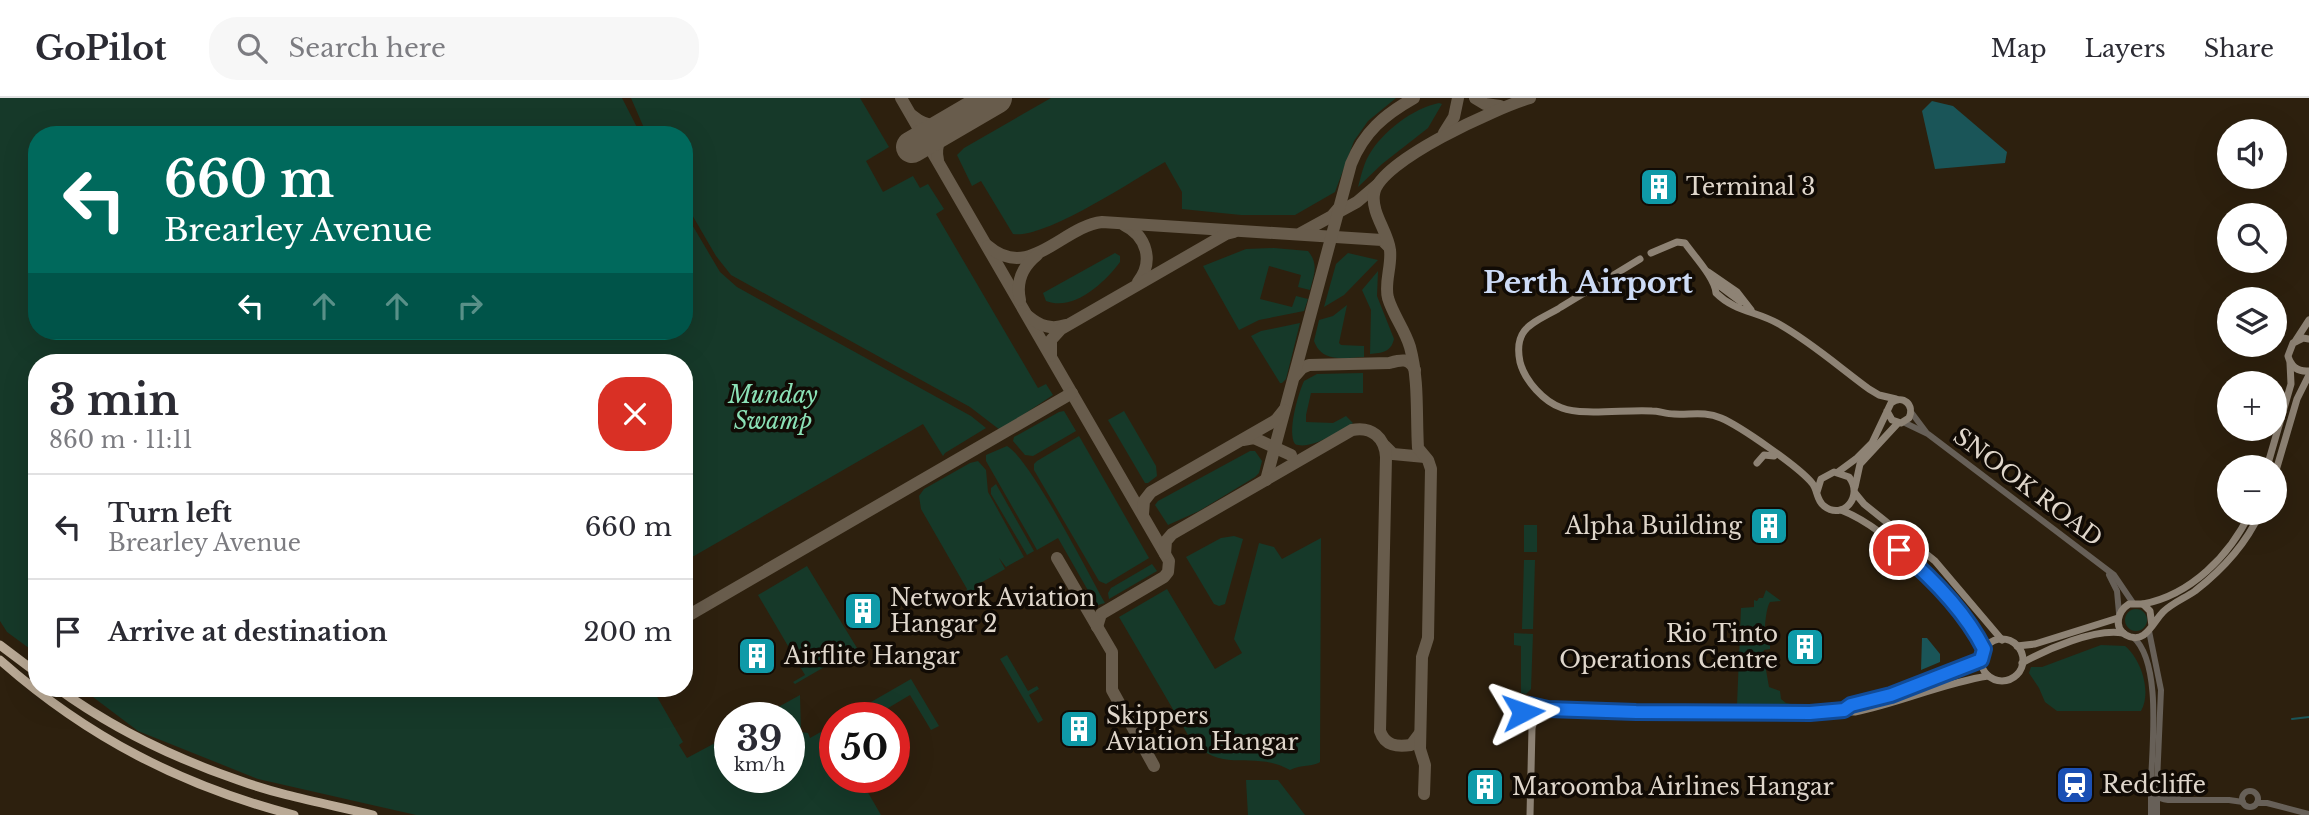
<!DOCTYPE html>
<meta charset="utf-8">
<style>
body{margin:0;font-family:"Libre Baskerville",serif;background:#f7f7f7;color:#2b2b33;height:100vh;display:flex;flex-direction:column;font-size:26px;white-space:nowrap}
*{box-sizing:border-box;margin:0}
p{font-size:23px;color:#7c7c81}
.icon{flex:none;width:38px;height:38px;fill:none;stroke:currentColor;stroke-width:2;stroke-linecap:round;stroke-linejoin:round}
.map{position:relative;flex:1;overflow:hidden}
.side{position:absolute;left:28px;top:256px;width:665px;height:343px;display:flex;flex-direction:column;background:#fff;border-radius:28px;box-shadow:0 7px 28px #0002}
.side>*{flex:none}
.banner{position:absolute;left:28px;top:28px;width:665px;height:214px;border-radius:28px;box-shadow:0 7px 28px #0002;background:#00695c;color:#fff;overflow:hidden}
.controls{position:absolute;left:2217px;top:21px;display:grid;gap:14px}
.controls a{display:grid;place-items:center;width:70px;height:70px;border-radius:50%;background:#fff;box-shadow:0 7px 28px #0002;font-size:35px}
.speed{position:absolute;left:714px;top:604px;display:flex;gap:14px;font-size:35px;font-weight:700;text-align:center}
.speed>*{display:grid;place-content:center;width:91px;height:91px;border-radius:50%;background:#fff;box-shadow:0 7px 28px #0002;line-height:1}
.speed small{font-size:18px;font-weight:400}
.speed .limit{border:10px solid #d22;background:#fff;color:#111}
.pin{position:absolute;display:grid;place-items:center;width:60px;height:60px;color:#fff;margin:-30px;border:4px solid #fff;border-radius:50%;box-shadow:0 2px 7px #0007}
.me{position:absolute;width:77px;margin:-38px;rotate:86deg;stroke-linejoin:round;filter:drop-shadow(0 0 5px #0008)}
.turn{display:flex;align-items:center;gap:24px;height:147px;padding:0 21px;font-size:32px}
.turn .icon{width:91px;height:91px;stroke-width:2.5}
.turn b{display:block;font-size:49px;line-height:60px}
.lanes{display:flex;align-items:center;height:66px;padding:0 21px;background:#0003;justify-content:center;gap:35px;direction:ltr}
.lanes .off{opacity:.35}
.round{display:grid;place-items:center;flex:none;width:74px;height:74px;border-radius:28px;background:#f7f7f7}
.summary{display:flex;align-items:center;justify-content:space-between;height:119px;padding:0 21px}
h1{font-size:42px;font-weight:700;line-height:52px}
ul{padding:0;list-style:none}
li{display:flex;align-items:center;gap:21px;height:105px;padding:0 21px;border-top:2px solid #e1e1e2}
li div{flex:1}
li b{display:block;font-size:26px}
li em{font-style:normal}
header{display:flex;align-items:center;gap:42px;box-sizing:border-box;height:98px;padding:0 35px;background:#fff;border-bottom:2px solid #e1e1e2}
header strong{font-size:33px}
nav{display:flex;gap:38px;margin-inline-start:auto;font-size:24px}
.search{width:490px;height:63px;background:#f7f7f7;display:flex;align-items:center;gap:18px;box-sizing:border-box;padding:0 24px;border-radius:28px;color:#7c7c81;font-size:26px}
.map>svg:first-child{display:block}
</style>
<header>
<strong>GoPilot</strong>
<div class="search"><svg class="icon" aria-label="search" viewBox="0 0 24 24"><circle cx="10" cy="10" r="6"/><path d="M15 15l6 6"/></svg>Search here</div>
<nav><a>Map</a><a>Layers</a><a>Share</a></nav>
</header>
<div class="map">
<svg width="2309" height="717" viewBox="0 0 2309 717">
<rect width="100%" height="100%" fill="#2d200e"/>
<g fill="#163929">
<path d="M 0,0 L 622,0 L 641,37 L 37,37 L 37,233 L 684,233 L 684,113 L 720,174 L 737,189 L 971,318 L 986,330 L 945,355 L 943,358 L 923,326 L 694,458 L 684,460 L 684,264 L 37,264 L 37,556 L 7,534 L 0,523 Z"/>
<path d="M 631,0 L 860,0 L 889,49 L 866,63 L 883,94 L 913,78 L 920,90 L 928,86 L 944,111 L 936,116 L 1038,290 L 1046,286 L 1053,297 L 1000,332 L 970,309 L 731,177 L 716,158 L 684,103 L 684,37 L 647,37 Z"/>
<path d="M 1051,0 L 1396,0 L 1368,23 L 1354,43 L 1335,94 L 1295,117 L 1241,117 L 1182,111 L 1182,94 L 1165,64 C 1133,82 1046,141 1013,136 L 981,83 L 972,88 L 957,57 L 964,50 Z"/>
<path d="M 1439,5 L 1442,6 L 1428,30 L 1382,66 L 1358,89 C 1361,79 1363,67 1369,57 C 1382,34 1413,10 1439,5 Z"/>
<path d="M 1274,150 L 1308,153 C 1319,166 1314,177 1310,192 L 1298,189 L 1301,177 L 1269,168 L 1260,201 L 1292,209 L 1296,198 L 1308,201 L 1304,213 L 1259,222 L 1239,232 L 1203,168 L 1246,151 Z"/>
<path d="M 1115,155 L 1120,158 L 1120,164 C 1105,184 1074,214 1046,203 L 1043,195 Z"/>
<path d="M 1348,155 L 1378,162 L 1344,197 L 1324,209 L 1336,166 Z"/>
<path d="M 1378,173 L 1377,198 L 1394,241 C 1391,254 1382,255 1370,256 L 1371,212 L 1362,192 Z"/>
<path d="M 1347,207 L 1339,245 L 1341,247 L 1364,248 L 1364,259 C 1344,260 1322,265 1314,243 L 1319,222 L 1333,218 Z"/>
<path d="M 1300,225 L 1286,281 L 1282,285 L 1280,285 L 1251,238 L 1261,233 Z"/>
<path d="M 1363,275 L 1363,295 L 1311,295 L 1306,317 L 1306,324 L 1333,325 L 1346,318 L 1353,325 C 1340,333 1309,353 1295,346 C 1287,334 1298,296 1304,283 L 1317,276 Z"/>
<path d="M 1064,313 L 1076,333 L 1033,358 L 1025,357 L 1013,343 L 1014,339 L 1059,314 Z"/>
<path d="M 1124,313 L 1156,368 L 1157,378 L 1148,385 L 1145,385 L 1108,322 Z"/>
<path d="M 1079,338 L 1149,460 L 1106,486 L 1099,483 L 1034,372 L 1034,366 L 1037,363 Z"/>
<path d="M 1007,348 C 1031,362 1088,475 1105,505 L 1098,507 L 1094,503 L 1058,440 L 1037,452 L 986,363 L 986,357 Z"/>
<path d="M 1250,353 L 1255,353 L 1262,363 L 1259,375 L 1255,379 L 1199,413 L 1168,427 L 1155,407 L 1158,403 Z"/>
<path d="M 978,363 L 986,372 L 988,394 L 1024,459 L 1006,469 L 999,460 L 1005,471 L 977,487 L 981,494 L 966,503 L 964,497 L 967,491 L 921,411 L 919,398 L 924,391 L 970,365 Z"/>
<path d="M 996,386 L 1034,453 L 1027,457 L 991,396 L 991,390 Z"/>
<rect x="1524" y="427" width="13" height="27"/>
<path d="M 1234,438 L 1243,441 L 1225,506 L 1219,508 L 1214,506 L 1186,459 L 1221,440 Z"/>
<path d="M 1321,440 L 1320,664 C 1313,669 1301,666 1290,672 C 1252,650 1219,680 1188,637 L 1119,519 L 1167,491 L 1215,571 L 1242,555 L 1234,541 L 1259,445 L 1274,449 L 1282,461 Z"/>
<path d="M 1524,462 L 1535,462 L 1533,531 L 1522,531 Z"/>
<path d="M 1152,466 L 1157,473 L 1109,501 L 1108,495 L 1111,490 Z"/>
<path d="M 807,468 L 857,550 L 795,586 L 793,584 L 805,577 L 758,497 Z"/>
<path d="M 1766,492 L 1781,503 L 1770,504 C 1765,511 1764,539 1765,546 L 1770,546 L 1770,551 L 1764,552 L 1763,555 L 1769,589 L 1780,593 L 1781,601 L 1786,605 L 1791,606 L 1791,608 L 1737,607 L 1741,510 L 1754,509 L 1754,502 L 1757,503 L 1759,500 L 1763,500 Z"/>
<circle cx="2136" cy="522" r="11"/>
<path d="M 1514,535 L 1533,536 L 1531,591 L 1526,596 L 1521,595 L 1521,548 L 1514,547 Z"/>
<path d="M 2101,547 L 2125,548 C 2141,561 2152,594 2141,613 L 2057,613 L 2045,604 L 2039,590 L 2029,575 L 2031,569 L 2042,569 Z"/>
<path d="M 1007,557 L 1028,593 L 1037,588 L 1039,591 L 1029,597 L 1043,622 L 1038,625 L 1000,561 Z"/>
<path d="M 911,581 L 939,628 L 931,632 L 910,597 L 873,619 L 845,619 Z"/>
<path d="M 81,590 L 652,590 L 683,644 L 679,647 L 687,660 L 730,637 L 730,679 L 789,679 L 789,620 L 760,619 L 800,597 L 801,634 L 808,635 L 810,640 L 835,626 L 835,679 L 859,679 L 881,717 L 416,717 L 258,681 L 138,633 Z"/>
<path d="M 1246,682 L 1278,682 L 1305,717 L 1248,717 Z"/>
</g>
<g fill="#1a5558">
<path d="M 1932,3 L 1953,8 L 2007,54 L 2005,65 L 1935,71 L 1922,13 Z"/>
<path d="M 1922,540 L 1927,540 L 1940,556 L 1940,564 L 1921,572 Z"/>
</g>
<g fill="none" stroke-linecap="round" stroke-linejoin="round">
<path stroke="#1a5558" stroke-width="2" d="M 2292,621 L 2309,619"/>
<g stroke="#685c4c" stroke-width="12">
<path d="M 901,0 L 1169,463 L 1168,474 L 1164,479 L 1101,516 L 1097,529"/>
<path d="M 1475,0 L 1485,6 L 1500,8"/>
<path d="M 913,18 C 927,30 942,29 958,22"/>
<path d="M 1444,35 L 1454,19 L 1458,0"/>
<path d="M 938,62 C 934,46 942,34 955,24"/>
<path d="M 1335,116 L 1357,104 L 1377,87"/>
<path d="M 1124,127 C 1147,138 1154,164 1138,184"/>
<path d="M 1301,135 L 1332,118 L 1338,111"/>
<path d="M 988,148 C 1029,184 1063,128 1102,124 L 1382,142 L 1389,149"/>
<path d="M 1020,202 C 1016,184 1022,169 1037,157"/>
<path d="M 1028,218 C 1040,228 1051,232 1066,227"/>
<path d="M 1051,258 L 1051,242 L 1061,231 L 1226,136 L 1234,134"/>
<path d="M 1295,278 L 1302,270 L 1309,267 L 1389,265 C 1400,262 1409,259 1415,272"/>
<path d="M 1243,342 L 1254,340 L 1291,357"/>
<path d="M 1385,348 L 1393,356 L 1425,359"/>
<path d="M 1266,382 L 1351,66 C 1364,34 1384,17 1414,0"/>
<path d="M 1143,416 L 1144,403 L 1151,394 L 1276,322 L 1284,312"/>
<path d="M 1165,456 L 1166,443 L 1172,436 L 1352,332 C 1372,328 1385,340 1386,359 L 1380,633 C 1385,648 1397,649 1411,647 L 1420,635"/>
<path d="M 1057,460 L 1112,554 L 1112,592 L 1154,668"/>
<path d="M 684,520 L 1072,295"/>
<path d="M 1424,696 L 1425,667 L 1420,651 L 1422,559 L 1428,540 L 1431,371 L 1428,362 L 1418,350 C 1416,315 1419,283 1410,249 C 1405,232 1393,217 1388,200 C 1384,185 1392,168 1390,152 C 1388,134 1371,115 1374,96 C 1378,63 1499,9 1530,0"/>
</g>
<path stroke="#685c4c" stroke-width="32" d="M 912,49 L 996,0"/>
<g stroke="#676058" stroke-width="6">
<path d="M 1911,314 L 1926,334"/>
<path d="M 1903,324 L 1928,336 L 2114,477 L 2133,505"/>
<path d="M 2109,477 L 2117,493 L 2119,515"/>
<path d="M 2149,533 L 2161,592 L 2157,684 L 2162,695 L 2178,700"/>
<path d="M 2133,539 C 2162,564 2152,648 2151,685 C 2153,696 2157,701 2168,702 L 2229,702 L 2243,704"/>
<circle cx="2250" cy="701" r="8"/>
<path d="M 2257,705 L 2267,705 L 2309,716"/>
<path d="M 2151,717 L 2151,690"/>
<path d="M 2157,717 L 2157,697"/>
</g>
<g stroke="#8e8375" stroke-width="7">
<path d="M 1651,155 L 1677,144 L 1685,145 C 1694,158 1715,180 1716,195 C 1735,214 1757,213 1779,226 C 1811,244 1839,269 1869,291 L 1879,297 L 1896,301"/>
<path d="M 1708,174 L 1737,194 L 1751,212"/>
<path d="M 1716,182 L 1721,189 L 1741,204"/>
<path d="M 1561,209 L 1640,161"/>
<path d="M 1558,211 C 1533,225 1513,230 1520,264 C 1525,283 1544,304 1562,310 C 1582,318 1629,311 1652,313 C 1659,313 1666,316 1674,316 C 1690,317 1705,313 1721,320 C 1740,328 1799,369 1812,385 C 1818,392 1816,402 1824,408 C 1843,423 1864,398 1849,379 L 1834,374 L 1821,381 L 1817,394"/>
<path d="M 2309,241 L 2303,240 L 2293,245 L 2288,258 C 2291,269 2298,274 2309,273"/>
<path d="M 2296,242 L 2309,222"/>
<path d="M 1757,365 L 1764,357 L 1774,358"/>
<path d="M 2267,369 L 2291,286 L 2290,265"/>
<path d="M 1838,374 L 1857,360 L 1872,345 L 1891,305 C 1903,296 1915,307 1909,320 L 1901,325 L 1892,322 L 1887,313"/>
<path d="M 2275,376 L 2297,301 L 2309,277"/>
<path d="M 1855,389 L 1860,366 L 1898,325"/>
<path d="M 1855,395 L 1864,406 L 1935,463 L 2002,542"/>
<path d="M 1841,412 C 1890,431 1961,505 1984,551"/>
<path d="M 2143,506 C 2191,497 2230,457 2250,415"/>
<path d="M 2152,528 L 2150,513 L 2143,506 L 2129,506 C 2118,513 2113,529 2126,537 C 2145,548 2153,524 2163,514 C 2172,505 2185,500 2195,493 C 2222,472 2246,446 2260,415"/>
<circle cx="2002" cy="562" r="21"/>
<path d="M 2017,548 L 2035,546 L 2118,520"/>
<path d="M 2022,565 C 2047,551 2095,530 2123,535"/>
<path d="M 1535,609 L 1607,613 L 1855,614 C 1900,605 1943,585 1988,578"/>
<path d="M 1844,612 L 1851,607 L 1891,597 L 1981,562"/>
<path d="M 1530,717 L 1532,630 L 1537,613 L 1534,608 L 1527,607 L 1523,615 L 1532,630"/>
</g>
<g stroke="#baaa96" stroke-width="9">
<path d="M 0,547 L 37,575"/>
<path d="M 0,562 C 87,639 182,688 294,717"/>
<path d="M 57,590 C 112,630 174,660 238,682 C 282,698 328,706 373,717"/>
</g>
</g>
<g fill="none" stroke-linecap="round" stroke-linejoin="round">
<defs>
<path id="route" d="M 1523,614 L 1525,609 L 1530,607 L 1548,611 L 1636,614 L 1810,615 L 1844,612 L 1851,607 L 1891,597 L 1981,562 L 1984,551 C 1965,513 1931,479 1899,452"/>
</defs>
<use href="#route" stroke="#114b97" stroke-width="18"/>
<use href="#route" stroke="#1a73e8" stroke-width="12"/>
</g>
<defs>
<symbol id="building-square" viewBox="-11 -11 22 22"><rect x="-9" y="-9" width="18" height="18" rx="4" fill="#0f9aa8" stroke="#110b05"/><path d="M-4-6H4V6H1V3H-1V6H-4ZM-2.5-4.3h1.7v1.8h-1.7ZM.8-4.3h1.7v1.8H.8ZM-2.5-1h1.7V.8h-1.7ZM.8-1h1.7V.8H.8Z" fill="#fff"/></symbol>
<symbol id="station-square" viewBox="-11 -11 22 22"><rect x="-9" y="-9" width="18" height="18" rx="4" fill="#1a4fb4" stroke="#110b05"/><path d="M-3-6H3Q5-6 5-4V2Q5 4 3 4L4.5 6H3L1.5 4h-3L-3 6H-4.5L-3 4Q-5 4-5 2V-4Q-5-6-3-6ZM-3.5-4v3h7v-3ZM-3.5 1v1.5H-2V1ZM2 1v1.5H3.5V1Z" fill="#fff"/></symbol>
</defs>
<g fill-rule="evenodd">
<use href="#building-square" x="1637" y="67" width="44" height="44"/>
<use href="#building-square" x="1747" y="406" width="44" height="44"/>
<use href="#building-square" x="841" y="491" width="44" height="44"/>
<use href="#building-square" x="1783" y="527" width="44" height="44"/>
<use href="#building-square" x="735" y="536" width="44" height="44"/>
<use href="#building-square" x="1057" y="609" width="44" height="44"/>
<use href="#station-square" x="2053" y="665" width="44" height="44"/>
<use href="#building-square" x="1463" y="667" width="44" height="44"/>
</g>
<g text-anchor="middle" stroke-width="7" stroke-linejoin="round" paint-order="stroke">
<g font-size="23" fill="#dfd6cb" stroke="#110b05" text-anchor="start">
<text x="1686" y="97">Terminal 3</text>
<text x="1742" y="436" text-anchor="end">Alpha Building</text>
<text x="890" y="508">Network Aviation<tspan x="890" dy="26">Hangar 2</tspan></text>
<text x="1778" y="544" text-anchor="end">Rio Tinto<tspan x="1778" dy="26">Operations Centre</tspan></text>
<text x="784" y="566">Airflite Hangar</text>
<text x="1106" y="626">Skippers<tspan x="1106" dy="26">Aviation Hangar</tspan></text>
<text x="2102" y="695">Redcliffe</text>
<text x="1512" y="697">Maroomba Airlines Hangar</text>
</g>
<g font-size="23" font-style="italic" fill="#8be1b6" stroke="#110b05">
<text x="773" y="305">Munday<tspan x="773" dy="26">Swamp</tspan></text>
</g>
<g font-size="23" fill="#dfd6cb" stroke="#110b05">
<text transform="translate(2028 389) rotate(37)" y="8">SNOOK ROAD</text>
</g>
<g font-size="30" font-weight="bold" fill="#cddbf6" stroke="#110b05">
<text x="1588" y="195">Perth Airport</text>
</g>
</g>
</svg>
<div class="controls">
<a><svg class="icon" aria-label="sound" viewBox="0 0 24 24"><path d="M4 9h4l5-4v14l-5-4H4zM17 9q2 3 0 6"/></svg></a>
<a><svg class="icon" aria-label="search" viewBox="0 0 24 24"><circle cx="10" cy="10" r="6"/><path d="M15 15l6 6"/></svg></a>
<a><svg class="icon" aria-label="layers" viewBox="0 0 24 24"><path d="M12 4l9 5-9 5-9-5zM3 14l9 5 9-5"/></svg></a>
<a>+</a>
<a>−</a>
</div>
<div class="speed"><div>39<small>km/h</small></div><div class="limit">50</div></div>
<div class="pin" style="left:1899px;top:452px;background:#d93025"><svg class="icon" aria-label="arrive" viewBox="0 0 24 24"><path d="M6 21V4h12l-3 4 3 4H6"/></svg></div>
<svg class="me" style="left:1523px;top:614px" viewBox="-20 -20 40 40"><path d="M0-17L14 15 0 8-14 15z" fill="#1a73e8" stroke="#fff" stroke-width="4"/></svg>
<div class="banner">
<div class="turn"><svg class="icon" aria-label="left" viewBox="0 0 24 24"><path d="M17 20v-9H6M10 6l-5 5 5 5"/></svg><div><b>660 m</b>Brearley Avenue</div></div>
<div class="lanes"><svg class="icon" aria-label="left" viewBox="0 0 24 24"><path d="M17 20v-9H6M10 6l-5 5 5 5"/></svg><svg class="icon off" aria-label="ahead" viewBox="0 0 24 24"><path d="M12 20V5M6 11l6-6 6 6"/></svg><svg class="icon off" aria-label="ahead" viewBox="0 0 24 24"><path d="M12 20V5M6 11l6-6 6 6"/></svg><svg class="icon off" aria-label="right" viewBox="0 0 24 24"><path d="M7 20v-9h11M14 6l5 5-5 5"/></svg></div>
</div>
<section class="side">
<div class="summary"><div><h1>3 min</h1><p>860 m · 11:11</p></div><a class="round" style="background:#d93025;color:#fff"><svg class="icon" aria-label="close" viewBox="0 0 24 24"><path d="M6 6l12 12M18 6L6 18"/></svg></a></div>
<ul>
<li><svg class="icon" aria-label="left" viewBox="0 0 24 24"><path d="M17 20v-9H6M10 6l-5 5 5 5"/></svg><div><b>Turn left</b><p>Brearley Avenue</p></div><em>660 m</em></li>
<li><svg class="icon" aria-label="arrive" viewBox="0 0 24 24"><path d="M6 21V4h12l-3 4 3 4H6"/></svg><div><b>Arrive at destination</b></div><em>200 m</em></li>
</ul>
</section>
</div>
